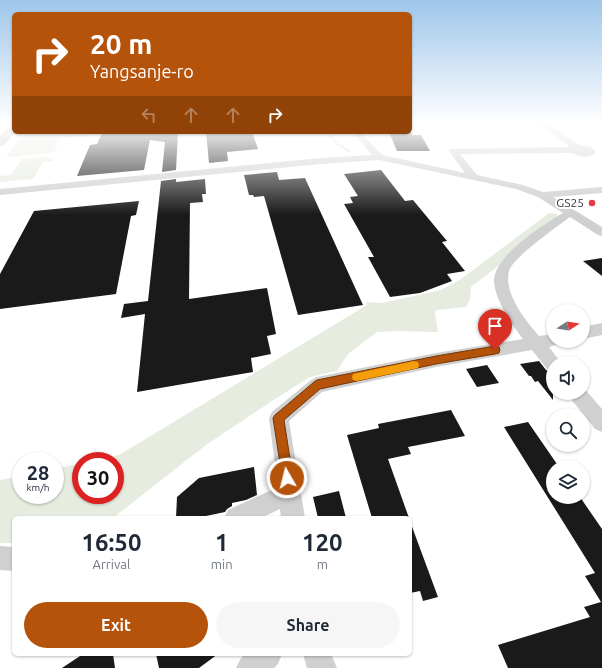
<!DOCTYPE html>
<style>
body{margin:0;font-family:Ubuntu,sans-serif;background:#f6f6f7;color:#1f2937;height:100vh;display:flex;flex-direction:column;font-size:15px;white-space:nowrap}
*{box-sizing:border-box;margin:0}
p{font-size:13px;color:#747a83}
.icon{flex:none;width:22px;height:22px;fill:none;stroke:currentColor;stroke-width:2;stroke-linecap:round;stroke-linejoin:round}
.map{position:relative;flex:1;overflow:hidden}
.sheet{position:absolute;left:12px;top:516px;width:400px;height:140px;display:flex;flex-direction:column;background:#fff;border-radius:6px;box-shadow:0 1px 3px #0004}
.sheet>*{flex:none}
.guide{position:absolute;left:12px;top:12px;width:400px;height:122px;border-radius:6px;box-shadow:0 1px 3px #0004;background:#b45309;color:#fff;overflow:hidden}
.needle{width:26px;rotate:78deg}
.tools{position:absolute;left:546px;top:304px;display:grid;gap:8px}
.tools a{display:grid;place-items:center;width:44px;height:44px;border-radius:50%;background:#fff;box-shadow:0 1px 3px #0004;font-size:20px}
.speed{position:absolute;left:12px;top:452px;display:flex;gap:8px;font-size:20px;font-weight:700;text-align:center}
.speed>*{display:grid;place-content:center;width:52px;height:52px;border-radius:50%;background:#fff;box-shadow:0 1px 3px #0004;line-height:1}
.speed small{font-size:10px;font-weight:400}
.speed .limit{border:6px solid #d22;background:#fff;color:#111}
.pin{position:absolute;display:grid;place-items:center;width:34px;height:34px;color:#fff;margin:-41px -17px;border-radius:50% 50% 50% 0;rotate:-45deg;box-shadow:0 0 4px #0007}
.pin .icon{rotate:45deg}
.me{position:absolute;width:44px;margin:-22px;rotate:352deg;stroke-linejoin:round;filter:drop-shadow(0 0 3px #0008)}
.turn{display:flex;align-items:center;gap:14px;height:84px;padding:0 12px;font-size:18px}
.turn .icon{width:52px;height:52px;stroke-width:2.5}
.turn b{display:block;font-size:28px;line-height:34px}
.lanes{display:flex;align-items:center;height:38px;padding:0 12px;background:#0003;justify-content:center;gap:20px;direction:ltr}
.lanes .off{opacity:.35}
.eta{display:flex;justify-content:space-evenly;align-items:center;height:68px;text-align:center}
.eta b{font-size:24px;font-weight:700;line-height:28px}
.primary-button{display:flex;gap:8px;margin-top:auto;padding:8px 12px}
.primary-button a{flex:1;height:46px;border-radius:24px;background:#b45309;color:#fff;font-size:16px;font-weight:700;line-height:46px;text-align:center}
.primary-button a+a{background:#f6f6f7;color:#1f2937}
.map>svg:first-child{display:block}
</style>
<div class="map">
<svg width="602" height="668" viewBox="0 0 602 668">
<rect width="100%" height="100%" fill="#fff"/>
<g fill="#e6ecdf">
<path d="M 25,132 L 89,132 L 87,136 L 61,138 L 54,149 L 59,149 L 51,153 L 6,157 Z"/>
<path d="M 45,157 L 54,159 L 52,161 L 43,162 L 33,179 L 0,182 L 0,176 L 11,175 L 22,159 Z"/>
<path d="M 549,213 L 557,214 L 558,217 L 514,251 L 497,267 L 471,287 L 470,299 L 466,307 L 437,310 L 435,313 L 438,332 L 395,331 L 377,332 L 348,354 L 337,371 L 310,377 L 272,401 L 206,445 L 113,518 L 14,518 L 14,543 L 0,543 L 0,480 L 21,476 L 21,495 L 55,495 L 55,469 L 81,463 L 81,495 L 115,495 L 115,461 L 91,461 L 119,455 L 367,305 L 366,302 L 382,303 L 441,290 L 461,279 Z"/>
</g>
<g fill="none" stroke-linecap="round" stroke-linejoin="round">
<path stroke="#cfe2ee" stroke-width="2.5" d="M 328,132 L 337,144 L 349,151"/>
</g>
<g fill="#1a1a1a">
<path d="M 111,132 L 178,132 L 176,170 L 162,172 L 165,142 L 150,140 L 144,170 L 77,176 L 90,145 L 97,144 L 102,133 Z"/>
<path d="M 206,132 L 252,132 L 258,149 L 227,152 L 228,161 L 209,163 Z"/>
<path d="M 389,132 L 411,132 L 412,135 L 421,135 L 430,151 L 397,151 Z"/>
<path d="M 381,170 L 405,201 L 413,200 L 447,241 L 442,242 L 465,271 L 447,274 L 452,281 L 420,293 L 390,297 L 368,257 L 374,257 L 344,204 L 353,203 L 350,197 L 358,196 L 344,174 Z"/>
<path d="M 277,172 L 279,180 L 305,178 L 363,305 L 298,315 L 264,196 L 254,197 L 253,195 L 249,195 L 244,175 Z"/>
<path d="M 176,179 L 176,182 L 205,179 L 206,194 L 202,194 L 203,202 L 190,203 L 189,299 L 267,288 L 276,334 L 267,336 L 271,354 L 251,358 L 253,372 L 137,392 L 145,314 L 121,318 L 124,304 L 148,301 L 161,181 Z"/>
<path d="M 139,201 L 136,215 L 131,216 L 116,294 L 0,309 L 0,274 L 34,211 Z"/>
<path d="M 602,258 L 602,276 L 583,261 Z"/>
<path d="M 539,361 L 546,370 L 553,373 L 553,400 L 538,381 L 535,382 L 531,376 L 529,376 L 520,364 Z"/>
<path d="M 487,365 L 499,383 L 477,387 L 466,369 Z"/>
<path d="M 451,410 L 465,436 L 408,447 L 411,454 L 388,459 L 409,518 L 372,518 L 347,435 L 379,428 L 378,424 Z"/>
<path d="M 528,422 L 559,467 L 553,467 L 553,497 L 580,497 L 602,529 L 602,668 L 508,668 L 498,645 L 590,617 L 584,607 L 601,602 L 585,576 L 595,573 L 504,427 Z"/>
<path d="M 254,467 L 257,495 L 246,500 L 232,503 L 232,506 L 227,509 L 225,512 L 206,516 L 206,518 L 176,518 L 177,497 L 199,478 Z"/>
<path d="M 339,491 L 346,518 L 318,518 L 313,497 Z"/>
<path d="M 410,524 L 411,524 L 438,597 L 423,601 L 420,591 L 410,593 Z"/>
<path d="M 83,654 L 113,654 L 115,668 L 62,668 Z"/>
<path d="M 156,654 L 218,654 L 199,668 L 159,668 Z"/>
</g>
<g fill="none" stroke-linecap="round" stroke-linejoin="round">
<g fill="#d0d0d0" fill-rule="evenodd">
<path d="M 537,122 L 545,122 L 579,145 L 591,147 L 596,152 C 590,159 580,157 572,153 L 460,154 L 477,175 L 523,185 L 543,192 L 602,187 L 602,193 L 553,197 L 602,227 L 602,236 L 598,235 L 570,217 C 558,226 512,258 509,271 C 503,293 526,321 539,336 L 553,334 L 553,341 L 561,341 L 559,344 L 549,347 L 561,363 L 553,363 L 553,371 L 547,369 L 532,350 L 436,367 L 322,392 L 289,421 L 305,518 L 281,518 L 280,509 L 261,518 L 224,518 L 228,510 L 278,487 L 269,418 L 272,412 L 311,380 L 317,377 L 436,353 L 523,339 C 511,323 496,302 494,282 C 493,256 543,225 563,213 L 538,197 L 516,189 L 379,160 L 320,164 L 0,195 L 0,189 L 320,158 L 372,155 L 352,132 L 360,132 L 382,155 L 465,173 L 449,151 L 450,149 L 570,147 Z"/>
<path d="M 602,323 L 602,335 L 583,339 L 583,327 Z"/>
<path d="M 583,387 L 602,409 L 602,432 L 595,429 L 571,399 L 568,393 L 583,393 Z"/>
<path d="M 0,546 L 14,547 L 14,571 L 0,570 Z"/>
<path d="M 245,654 L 282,654 L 278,664 L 274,668 L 236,668 L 241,658 Z"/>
<path d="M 303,654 L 331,654 L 337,668 L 307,668 Z"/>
</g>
<path fill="#bdbdbd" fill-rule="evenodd" d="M 14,124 L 14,132 L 16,132 L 4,145 L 0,146 L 0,136 L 10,125 Z"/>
</g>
<linearGradient id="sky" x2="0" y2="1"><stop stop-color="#9ec6ea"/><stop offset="0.57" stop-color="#fff"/><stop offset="1" stop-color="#fff" stop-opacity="0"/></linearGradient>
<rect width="602" height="215" fill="url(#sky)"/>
<path fill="#b45309" stroke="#753606" d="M 495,346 L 499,347 L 500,350 L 499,353 L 495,354 L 436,364 L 320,389 L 284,420 L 293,478 L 291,483 L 287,484 L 283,483 L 273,418 L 275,415 L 314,382 L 317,380 L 436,356 Z"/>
<path fill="#f59e0b" d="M 414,361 L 418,362 L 419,365 L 418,368 L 414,369 L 357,381 L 353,380 L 352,377 L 353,374 L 357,373 Z"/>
<circle fill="#e63946" stroke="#fff" stroke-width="1.5" cx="592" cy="203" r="4"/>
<g text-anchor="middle" stroke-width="4" stroke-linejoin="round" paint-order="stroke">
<g font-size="12" fill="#333" stroke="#fff" text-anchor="end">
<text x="584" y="207">GS25</text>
</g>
</g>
</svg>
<div class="tools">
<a><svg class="needle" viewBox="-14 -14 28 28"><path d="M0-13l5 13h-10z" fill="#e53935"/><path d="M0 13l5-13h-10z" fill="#747a83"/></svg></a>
<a><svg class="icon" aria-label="sound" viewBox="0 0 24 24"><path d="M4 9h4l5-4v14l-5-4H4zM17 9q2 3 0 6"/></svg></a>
<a><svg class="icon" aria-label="search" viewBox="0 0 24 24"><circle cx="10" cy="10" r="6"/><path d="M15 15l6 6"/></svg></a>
<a><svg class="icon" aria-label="layers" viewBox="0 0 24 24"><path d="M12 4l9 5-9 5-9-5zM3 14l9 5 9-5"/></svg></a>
</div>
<div class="speed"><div>28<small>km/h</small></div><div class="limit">30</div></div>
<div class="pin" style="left:495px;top:350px;background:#d93025"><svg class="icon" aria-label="arrive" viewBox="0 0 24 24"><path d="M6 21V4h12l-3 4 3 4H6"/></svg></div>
<svg class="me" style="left:287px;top:478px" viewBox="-20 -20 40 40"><circle r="17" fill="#b45309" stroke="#fff" stroke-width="3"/><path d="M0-11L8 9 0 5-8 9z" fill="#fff"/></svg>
<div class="guide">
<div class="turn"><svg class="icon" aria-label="right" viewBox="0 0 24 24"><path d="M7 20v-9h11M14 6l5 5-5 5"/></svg><div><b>20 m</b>Yangsanje-ro</div></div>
<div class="lanes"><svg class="icon off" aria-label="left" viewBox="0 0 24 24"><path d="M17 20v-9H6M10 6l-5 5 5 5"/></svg><svg class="icon off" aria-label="ahead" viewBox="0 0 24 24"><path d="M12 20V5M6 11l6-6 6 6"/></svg><svg class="icon off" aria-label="ahead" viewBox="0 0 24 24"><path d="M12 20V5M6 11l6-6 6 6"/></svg><svg class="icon" aria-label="right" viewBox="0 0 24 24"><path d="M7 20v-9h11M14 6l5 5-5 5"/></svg></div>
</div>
<section class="sheet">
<div class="eta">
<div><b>16:50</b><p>Arrival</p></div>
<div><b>1</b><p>min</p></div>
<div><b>120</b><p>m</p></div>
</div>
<div class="primary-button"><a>Exit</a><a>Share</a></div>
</section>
</div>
